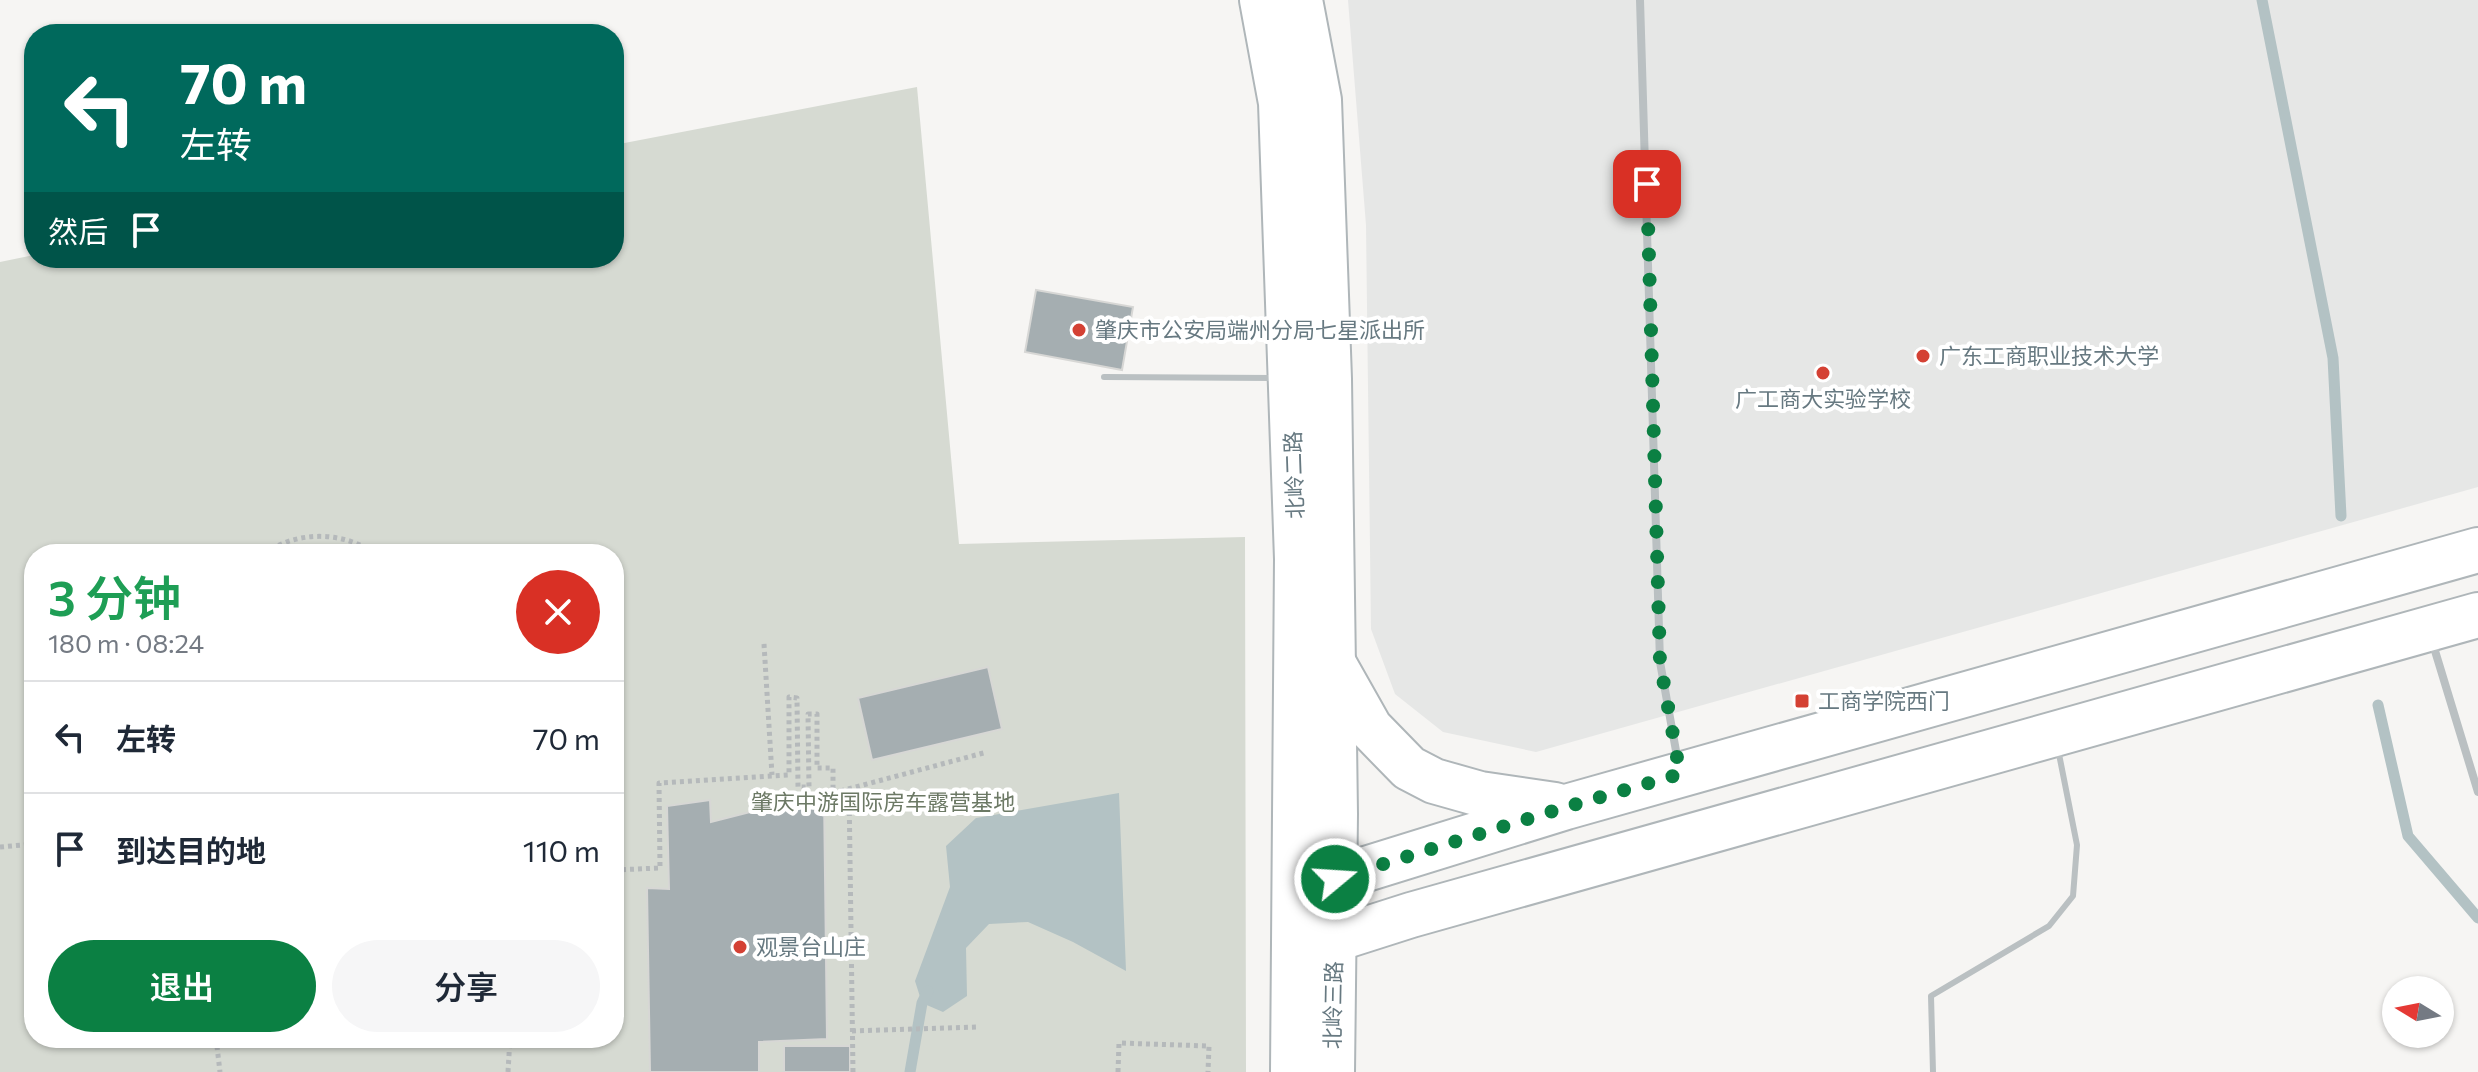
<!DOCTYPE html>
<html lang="zh">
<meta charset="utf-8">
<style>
body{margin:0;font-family:Commissioner,"Noto Sans SC",sans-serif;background:#f6f6f7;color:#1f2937;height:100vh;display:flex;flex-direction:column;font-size:30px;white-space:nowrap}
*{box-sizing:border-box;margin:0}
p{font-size:26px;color:#747a83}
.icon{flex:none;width:44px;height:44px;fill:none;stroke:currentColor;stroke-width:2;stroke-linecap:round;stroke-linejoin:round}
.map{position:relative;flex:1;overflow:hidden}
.panel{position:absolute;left:24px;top:544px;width:600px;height:504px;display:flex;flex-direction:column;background:#fff;border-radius:32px;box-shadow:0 2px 6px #0004}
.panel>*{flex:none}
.top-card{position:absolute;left:24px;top:24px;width:600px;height:244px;border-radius:32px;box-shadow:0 2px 6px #0004;background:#00695c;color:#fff;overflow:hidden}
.needle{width:52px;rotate:280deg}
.tools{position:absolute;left:2382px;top:976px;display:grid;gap:16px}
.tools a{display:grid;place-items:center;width:72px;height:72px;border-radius:50%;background:#fff;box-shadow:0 2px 6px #0004;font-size:40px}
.pin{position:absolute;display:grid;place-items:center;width:68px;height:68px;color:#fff;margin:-34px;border-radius:16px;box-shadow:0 4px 12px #0006}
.me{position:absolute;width:88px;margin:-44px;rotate:72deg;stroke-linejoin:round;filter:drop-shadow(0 0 6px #0008)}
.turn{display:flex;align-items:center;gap:28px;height:168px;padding:0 24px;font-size:36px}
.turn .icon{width:104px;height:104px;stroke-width:2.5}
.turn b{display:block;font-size:56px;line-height:68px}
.then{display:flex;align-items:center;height:76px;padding:0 24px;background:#0003;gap:16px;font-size:30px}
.round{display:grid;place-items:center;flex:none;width:84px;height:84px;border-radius:42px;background:#f6f6f7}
.summary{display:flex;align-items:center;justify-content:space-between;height:136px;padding:0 24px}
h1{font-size:48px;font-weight:600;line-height:60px;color:#1e9e55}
.primary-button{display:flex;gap:16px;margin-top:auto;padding:16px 24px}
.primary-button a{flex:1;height:92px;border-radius:48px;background:#0b8043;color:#fff;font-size:32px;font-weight:600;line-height:92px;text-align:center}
.primary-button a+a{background:#f6f6f7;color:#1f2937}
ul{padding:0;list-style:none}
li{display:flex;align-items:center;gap:24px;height:112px;padding:0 24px;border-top:2px solid #e0e1e3}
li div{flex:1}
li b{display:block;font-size:30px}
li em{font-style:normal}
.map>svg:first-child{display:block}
</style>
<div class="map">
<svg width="2478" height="1072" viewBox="0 0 2478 1072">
<rect width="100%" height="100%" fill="#f6f5f3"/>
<path fill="#e6e7e6" d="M 1348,0 L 2478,0 L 2478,487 L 1536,752 L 1443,732 L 1395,694 L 1371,629 L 1366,225 Z"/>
<path fill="#d6dad2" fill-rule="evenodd" d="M 917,87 L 959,544 L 1245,537 L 1246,1072 L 0,1072 L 0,262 L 34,255 L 34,258 L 614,258 L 614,145 ZM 34,554 L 614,554 L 614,1038 L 34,1038 Z"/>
<path fill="#b3c2c4" d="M 1119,793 L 1126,971 L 1073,942 L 1028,922 L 989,924 L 966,948 L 967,996 L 943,1012 L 922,1003 L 915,981 L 950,887 L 946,846 L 976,818 Z"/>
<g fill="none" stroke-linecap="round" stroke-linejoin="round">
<g stroke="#b3c2c4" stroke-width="11">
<path d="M 2262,0 L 2333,358 L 2341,516"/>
<path d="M 2378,705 L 2408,836 L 2478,918"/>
<path d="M 910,1072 L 922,1003 L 928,991"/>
</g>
</g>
<g fill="#a5aeb1" stroke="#d7d7d5" stroke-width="2">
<path d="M 1036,290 L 1133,307 L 1122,370 L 1025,352 Z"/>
<path d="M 988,667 L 1002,729 L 872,760 L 858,698 Z"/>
<path d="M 824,793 L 827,1039 L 759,1042 L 759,1072 L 650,1072 L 647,888 L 669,889 L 667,806 L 710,800 L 711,822 Z"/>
<rect x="784" y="1046" width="66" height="26"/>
</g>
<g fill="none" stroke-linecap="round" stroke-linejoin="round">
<defs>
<g id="secondary">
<path d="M 1262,0 L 1281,103 L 1297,559 L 1293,1072"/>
<path d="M 1300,0 L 1319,100 L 1329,379 L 1335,814 L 1332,1072"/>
<path d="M 1335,666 L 1370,728 L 1409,768 L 1434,781 L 1480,794 L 1555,805"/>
<path d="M 1295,891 L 1566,807 L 2478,550"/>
<path d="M 1295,952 L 1411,915 L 2478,615"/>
</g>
</defs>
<use href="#secondary" stroke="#afb6b9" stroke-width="48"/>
<g stroke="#b5b9bb" stroke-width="5" stroke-dasharray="4 4" stroke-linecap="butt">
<path d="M 265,554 C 295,530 345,531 375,554"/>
<path d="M 764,644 L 772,775"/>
<path d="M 849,788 L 853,1072"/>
<path d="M 0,847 L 34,844"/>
<path d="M 614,870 L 660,868 L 659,783 L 789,775 L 789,697 L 797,698 L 798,787 L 809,787 L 808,714 L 817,714 L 817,768 L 833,768 L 833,793 L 987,752"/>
<path d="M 852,1031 L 976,1027"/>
<path d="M 216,1038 L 220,1072"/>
<path d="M 508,1072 L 510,1038"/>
<path d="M 1118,1072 L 1119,1043 L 1209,1046 L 1208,1072"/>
</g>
<g stroke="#bac0c2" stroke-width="6">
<path d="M 1104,377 L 1275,378"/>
<path d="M 1933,1072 L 1931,996 L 2049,926 L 2073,896 L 2077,845 L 2058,749"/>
</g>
<g stroke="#bac0c2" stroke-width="8">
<path d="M 1640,0 L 1660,662 L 1678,762"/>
<path d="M 2432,641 L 2478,792"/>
</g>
<use href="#secondary" stroke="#fff" stroke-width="44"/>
</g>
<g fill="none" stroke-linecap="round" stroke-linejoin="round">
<path stroke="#0b8043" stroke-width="14" stroke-dasharray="0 25.2" d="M 1335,879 L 1566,807 L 1680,774 L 1660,662 L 1647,184"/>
</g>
<g fill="#d44134" stroke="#fff" stroke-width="3">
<circle cx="1079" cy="330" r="8"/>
<circle cx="1923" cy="356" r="8"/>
<circle cx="1823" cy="373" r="8"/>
<rect x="1794" y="693" width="16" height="16" rx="4"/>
<circle cx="740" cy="947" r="8"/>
</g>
<g text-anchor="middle" stroke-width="8" stroke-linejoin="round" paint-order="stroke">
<g font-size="22" fill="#677981" stroke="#fff" text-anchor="start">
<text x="1095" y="338">肇庆市公安局端州分局七星派出所</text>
<text x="1939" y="364">广东工商职业技术大学</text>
<text x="1823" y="407" text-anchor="middle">广工商大实验学校</text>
<text x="1818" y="709">工商学院西门</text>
<text x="756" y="955">观景台山庄</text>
</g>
<g font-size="22" fill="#677981" stroke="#fff">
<text transform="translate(1294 475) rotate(-92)" y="8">北岭二路</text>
<text transform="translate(1333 1005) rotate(-89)" y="8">北岭三路</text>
</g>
<g font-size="22" fill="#6c7965" stroke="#fff">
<text x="883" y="810">肇庆中游国际房车露营基地</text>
</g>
</g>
</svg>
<div class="tools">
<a><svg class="needle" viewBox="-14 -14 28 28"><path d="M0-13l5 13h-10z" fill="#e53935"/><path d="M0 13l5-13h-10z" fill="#747a83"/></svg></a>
</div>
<div class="pin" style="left:1647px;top:184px;background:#d93025"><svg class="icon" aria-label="arrive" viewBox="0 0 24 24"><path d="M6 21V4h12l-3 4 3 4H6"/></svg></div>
<svg class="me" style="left:1335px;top:879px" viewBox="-20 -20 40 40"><circle r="17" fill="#0b8043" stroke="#fff" stroke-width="3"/><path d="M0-11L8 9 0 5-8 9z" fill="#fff"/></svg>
<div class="top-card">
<div class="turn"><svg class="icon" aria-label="left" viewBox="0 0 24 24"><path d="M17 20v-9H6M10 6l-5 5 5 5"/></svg><div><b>70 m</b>左转</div></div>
<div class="then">然后<svg class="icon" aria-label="arrive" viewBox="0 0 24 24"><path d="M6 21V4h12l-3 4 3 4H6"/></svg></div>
</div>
<section class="panel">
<div class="summary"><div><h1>3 分钟</h1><p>180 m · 08:24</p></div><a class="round" style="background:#d93025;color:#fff"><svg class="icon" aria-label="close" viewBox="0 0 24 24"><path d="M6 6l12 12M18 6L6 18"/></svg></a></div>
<ul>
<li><svg class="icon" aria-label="left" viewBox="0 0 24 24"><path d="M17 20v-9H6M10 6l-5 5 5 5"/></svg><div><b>左转</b></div><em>70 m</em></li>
<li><svg class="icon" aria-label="arrive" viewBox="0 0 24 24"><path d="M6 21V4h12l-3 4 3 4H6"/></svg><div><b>到达目的地</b></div><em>110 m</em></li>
</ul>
<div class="primary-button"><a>退出</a><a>分享</a></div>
</section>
</div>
